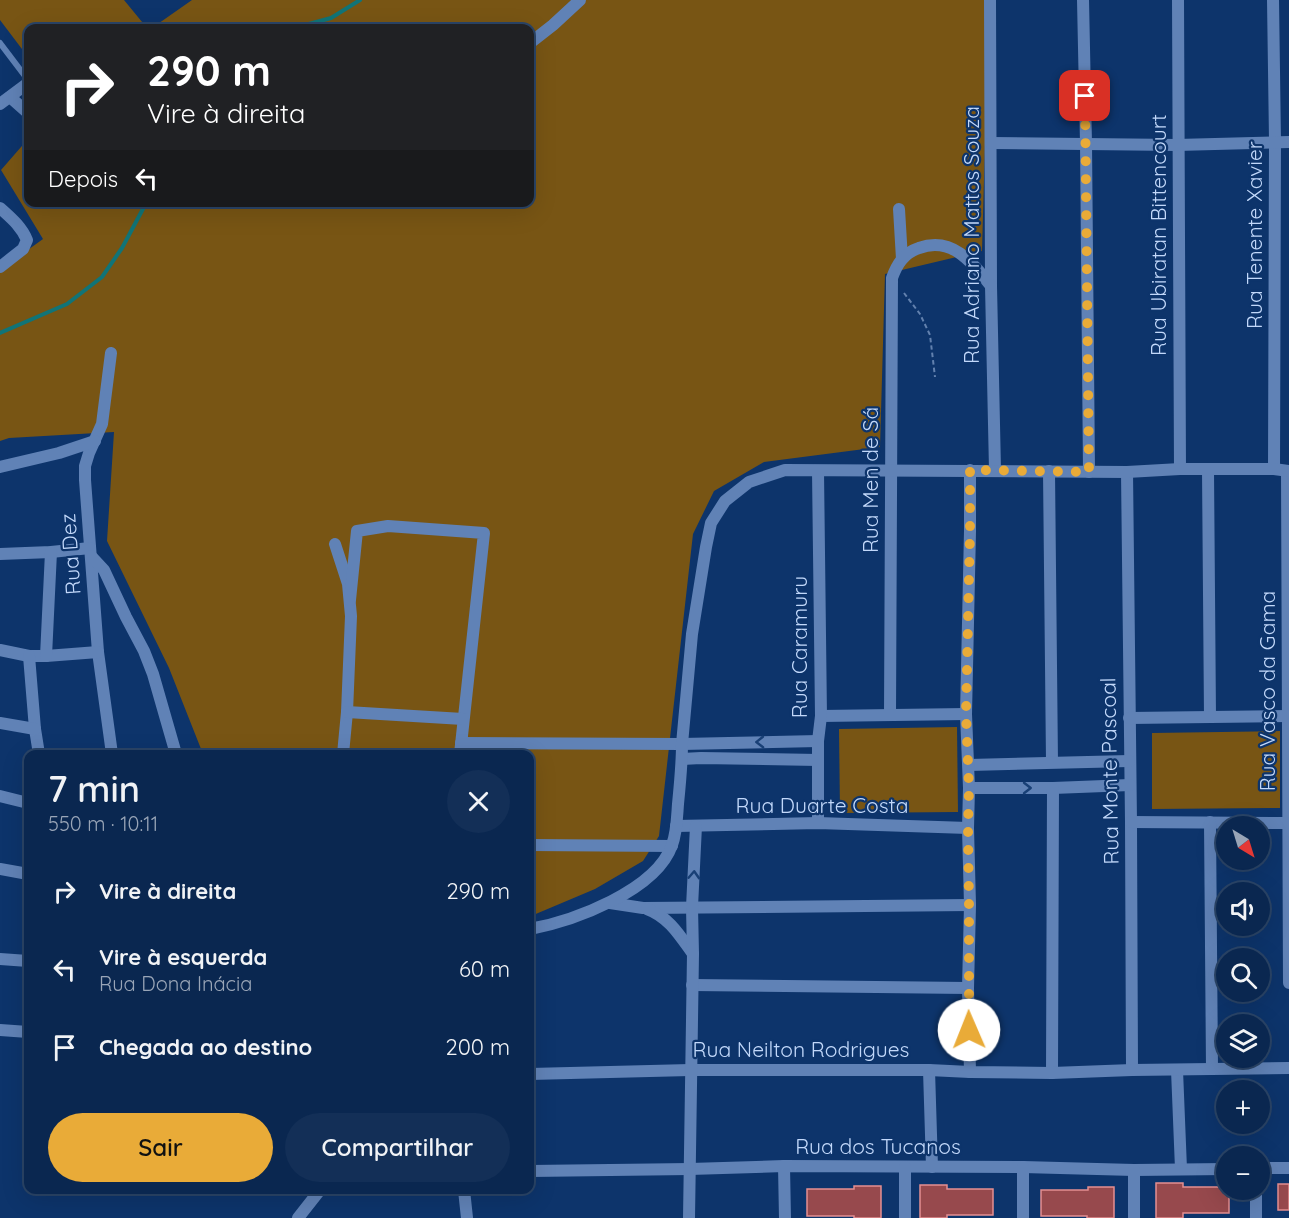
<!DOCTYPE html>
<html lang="pt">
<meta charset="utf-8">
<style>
body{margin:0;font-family:Quicksand,sans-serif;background:#132f57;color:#f1f3f6;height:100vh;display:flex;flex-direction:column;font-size:22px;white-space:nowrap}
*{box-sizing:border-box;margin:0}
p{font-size:20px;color:#99a5b7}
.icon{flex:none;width:33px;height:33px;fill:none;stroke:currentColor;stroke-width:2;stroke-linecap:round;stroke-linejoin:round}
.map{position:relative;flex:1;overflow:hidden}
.sheet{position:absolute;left:24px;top:750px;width:510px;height:444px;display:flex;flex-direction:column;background:#0a2750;border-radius:12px;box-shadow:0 6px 24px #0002,0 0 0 2px #2a4467}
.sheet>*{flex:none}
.guide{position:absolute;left:24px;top:24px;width:510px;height:183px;border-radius:12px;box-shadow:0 6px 24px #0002,0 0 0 2px #2a4467;background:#202124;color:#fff;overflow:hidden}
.needle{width:39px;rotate:142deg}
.buttons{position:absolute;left:1216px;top:816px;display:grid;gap:12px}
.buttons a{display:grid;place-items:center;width:54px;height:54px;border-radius:50%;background:#0a2750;box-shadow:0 6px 24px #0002,0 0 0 2px #2a4467;font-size:30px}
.pin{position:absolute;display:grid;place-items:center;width:51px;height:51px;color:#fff;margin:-26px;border-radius:12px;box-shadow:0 3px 9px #0006}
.me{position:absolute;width:66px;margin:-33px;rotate:359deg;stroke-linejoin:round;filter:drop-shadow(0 0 4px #0008)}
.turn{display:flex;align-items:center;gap:21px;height:126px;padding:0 24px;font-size:27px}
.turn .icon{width:78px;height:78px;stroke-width:2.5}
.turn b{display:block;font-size:42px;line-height:51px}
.then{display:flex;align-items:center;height:57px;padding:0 24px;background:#0003;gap:12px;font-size:22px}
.round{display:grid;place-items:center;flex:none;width:63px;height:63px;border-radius:32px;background:#132f57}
.overview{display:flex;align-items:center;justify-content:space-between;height:102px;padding:0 24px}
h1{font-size:36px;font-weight:600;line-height:45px}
.cta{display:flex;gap:12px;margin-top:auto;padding:12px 24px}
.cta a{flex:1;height:69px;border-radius:36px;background:#e9ab38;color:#111;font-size:24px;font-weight:600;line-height:69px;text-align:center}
.cta a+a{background:#132f57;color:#f1f3f6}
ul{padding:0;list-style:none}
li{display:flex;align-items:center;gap:18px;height:78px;padding:0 24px}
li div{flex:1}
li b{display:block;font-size:22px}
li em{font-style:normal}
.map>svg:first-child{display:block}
</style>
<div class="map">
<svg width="1289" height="1218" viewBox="0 0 1289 1218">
<rect width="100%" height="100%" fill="#0d346b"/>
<g fill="#785514">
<path d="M 0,0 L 124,0 L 147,28 L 28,28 L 28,57 L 0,20 Z"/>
<path d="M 192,0 L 989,0 L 982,251 L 885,274 L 880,447 L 764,462 L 714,491 L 693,534 L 659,836 L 643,861 L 595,889 L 531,916 L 530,916 L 530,754 L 203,754 L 169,668 L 107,541 L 114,432 L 9,438 L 0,441 L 0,270 L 43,239 L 1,170 L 28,139 L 28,202 L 530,202 L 530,28 L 152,28 Z"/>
<path d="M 957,727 L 958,812 L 840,813 L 839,729 Z"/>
<path d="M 1280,731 L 1280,808 L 1152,809 L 1152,733 Z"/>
</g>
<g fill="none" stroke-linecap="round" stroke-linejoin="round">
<g stroke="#117477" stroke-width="4">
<path d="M 274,28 L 305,25 L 331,18 L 360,0"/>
<path d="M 0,333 L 67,304 L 102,277 L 122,248 L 144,207 L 144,202"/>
</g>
</g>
<g fill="#97494d" stroke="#e58f91" stroke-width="1.5">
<path d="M 1156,1183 L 1183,1183 L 1183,1187 L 1227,1187 L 1227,1190 L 1229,1190 L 1229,1213 L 1183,1213 L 1183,1218 L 1156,1218 Z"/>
<rect x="1278" y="1184" width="11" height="26"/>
<path d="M 920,1185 L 947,1185 L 947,1189 L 993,1189 L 993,1215 L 947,1215 L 947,1218 L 920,1218 Z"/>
<path d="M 854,1186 L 881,1186 L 881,1218 L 854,1218 L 854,1216 L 807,1216 L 807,1189 L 854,1189 Z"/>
<path d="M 1088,1187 L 1114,1187 L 1114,1218 L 1087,1218 L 1087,1216 L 1041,1216 L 1041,1190 L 1088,1190 Z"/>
</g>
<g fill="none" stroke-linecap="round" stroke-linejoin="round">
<path stroke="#6281ae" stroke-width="2" stroke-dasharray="4.5 3" stroke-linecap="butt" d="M 904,293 L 920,314 L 930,335 L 935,377"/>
<path stroke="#6082b6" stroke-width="6" d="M 0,43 L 28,80"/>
<g stroke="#6082b6" stroke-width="12">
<path d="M 990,0 L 991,286 L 995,470"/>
<path d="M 1083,0 L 1086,143 L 1089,472"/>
<path d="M 1178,0 L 1180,469"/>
<path d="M 1273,0 L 1275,141 L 1274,469"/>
<path d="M 530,43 L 553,25 L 580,0"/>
<path d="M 10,97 L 28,113"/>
<path d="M 0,104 L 28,83"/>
<path d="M 991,143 L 1177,145 L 1289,142"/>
<path d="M 0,208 C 11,218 21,226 27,240 L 23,249 L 0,267"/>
<path d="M 899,209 L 902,259"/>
<path d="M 111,353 L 102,424 L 89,453 L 85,466 L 85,480 L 98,652 L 112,754"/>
<path d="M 0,467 L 59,453 L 95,441"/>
<path d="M 1208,470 L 1210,717"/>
<path d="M 1049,471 L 1052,762"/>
<path d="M 1287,471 L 1289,983"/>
<path d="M 1127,472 L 1131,822 L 1132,1070"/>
<path d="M 335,544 L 348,584 L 351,616 L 347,712 L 343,754"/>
<path d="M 0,554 L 51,552 L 90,548"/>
<path d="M 91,556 L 104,570 L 126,617 L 144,651 L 153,674 L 176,754"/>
<path d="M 350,600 L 357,531 L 388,526 L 484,533 L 460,754"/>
<path d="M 0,650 L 29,656 L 46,656 L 98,652"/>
<path d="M 29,656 L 35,729 L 39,754"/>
<path d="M 46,656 L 51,552"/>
<path d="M 347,712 L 463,719"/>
<path d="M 890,715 L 892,278 C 897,264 904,253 919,248 C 952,236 972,262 991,286"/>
<path d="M 821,716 L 966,714"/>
<path d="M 1129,718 L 1287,716"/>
<path d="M 0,723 L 35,729"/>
<path d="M 461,743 L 682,744 L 818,741"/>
<path d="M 682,759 L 701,758 L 818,760"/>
<path d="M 969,765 L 1129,761"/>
<path d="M 969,788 L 1053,788 L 1130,785"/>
<path d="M 0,796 L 28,803"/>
<path d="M 1131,822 L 1287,823"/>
<path d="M 1210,822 L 1212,1069"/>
<path d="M 818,823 L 818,741 L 821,716 L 818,471"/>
<path d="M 676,826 L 818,823 L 968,828"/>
<path d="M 530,845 L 672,846"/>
<path d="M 0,869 L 28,874"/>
<path d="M 610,903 L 643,908 L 970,905"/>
<path d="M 647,909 C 669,917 680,936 693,954"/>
<path d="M 530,929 C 573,921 656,891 672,845 C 677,832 677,817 678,804 C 680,784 682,764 682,744 L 692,634 L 706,547 L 711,523 L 725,501 L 749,482 L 785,470 L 1127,472 L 1180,469 L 1274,469 L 1289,471"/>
<path d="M 0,959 L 28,961"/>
<path d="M 692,985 L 968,988"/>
<path d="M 0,1030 L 28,1032"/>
<path d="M 929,1070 L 932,1167"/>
<path d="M 1177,1070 L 1181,1169"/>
<path d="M 970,1072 L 968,988 L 970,905 L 968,828 L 969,788 L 966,714 L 970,531 L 970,470"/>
<path d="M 1052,1073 L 1053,788"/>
<path d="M 530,1074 L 690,1070 L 929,1070 L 970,1072 L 1052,1073 L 1132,1070 L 1289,1068"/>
<path d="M 784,1166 L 785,1218"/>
<path d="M 1260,1168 L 1289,1168"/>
<path d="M 530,1171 L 690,1169 L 784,1166 L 1023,1167 L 1134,1170 L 1227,1169"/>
<path d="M 464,1190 L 467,1218"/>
<path d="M 1256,1190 L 1256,1218"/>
<path d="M 298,1218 L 320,1190"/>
<path d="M 689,1218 L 693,954 L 692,907 L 696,826"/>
<path d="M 905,1218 L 905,1167"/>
<path d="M 1023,1218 L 1023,1167"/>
<path d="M 1134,1218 L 1134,1170"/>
</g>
</g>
<defs><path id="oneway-chevron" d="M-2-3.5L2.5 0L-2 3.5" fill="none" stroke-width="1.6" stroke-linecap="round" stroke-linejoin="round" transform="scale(1.5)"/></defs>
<g stroke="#194076">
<use href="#oneway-chevron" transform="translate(760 742) rotate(179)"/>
<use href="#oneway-chevron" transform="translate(1027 788)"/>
<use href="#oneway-chevron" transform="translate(694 875) rotate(-87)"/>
</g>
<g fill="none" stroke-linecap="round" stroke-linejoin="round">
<path stroke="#e9ab38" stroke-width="10" stroke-dasharray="0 18" d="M 969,1030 L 969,905 L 968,828 L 969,788 L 966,714 L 970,531 L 970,470 L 1089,472 L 1085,96"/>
</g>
<g text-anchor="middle" stroke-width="4.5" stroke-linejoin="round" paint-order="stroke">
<g font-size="21" fill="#c2d8fa" stroke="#0d346b">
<text transform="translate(972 235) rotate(-90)" y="7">Rua Adriano Mattos Souza</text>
<text transform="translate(1159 235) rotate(-90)" y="7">Rua Ubiratan Bittencourt</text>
<text transform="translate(1255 235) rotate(-90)" y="7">Rua Tenente Xavier</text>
<text transform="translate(871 480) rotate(-90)" y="7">Rua Men de Sá</text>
<text transform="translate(71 554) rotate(-94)" y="7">Rua Dez</text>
<text transform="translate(800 647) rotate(-90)" y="7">Rua Caramuru</text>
<text transform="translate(1268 691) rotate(-90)" y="7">Rua Vasco da Gama</text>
<text transform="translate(1110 771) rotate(-91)" y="7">Rua Monte Pascoal</text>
<text x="822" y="813">Rua Duarte Costa</text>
<text x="801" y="1057">Rua Neilton Rodrigues</text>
<text x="878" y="1154">Rua dos Tucanos</text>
</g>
</g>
</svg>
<div class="buttons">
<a><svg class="needle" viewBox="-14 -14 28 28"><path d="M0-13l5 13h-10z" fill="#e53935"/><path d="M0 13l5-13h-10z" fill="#99a5b7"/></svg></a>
<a><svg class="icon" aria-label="sound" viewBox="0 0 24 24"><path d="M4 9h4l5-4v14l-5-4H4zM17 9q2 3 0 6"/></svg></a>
<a><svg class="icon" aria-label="search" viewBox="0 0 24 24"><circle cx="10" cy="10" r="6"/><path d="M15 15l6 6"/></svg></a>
<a><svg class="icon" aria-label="layers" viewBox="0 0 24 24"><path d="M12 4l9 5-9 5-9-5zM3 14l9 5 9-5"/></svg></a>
<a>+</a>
<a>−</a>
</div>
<div class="pin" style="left:1085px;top:96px;background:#d93025"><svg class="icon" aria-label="arrive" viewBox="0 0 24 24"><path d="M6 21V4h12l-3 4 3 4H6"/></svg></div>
<svg class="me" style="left:969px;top:1030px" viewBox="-20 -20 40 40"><circle r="19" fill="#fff"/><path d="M0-13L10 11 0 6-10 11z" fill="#e9ab38"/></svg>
<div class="guide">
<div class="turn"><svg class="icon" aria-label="right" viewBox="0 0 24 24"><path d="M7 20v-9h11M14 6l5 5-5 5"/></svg><div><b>290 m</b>Vire à direita</div></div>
<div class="then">Depois<svg class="icon" aria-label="left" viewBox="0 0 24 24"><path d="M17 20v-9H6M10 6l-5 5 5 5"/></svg></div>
</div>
<section class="sheet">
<div class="overview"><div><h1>7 min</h1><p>550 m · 10:11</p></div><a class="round"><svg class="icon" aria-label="close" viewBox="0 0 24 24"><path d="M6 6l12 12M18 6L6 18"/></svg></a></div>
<ul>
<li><svg class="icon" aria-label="right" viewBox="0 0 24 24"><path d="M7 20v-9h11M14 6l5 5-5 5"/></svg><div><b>Vire à direita</b></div><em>290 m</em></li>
<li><svg class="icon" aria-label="left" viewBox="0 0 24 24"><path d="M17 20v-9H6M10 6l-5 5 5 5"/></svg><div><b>Vire à esquerda</b><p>Rua Dona Inácia</p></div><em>60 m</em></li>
<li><svg class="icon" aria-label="arrive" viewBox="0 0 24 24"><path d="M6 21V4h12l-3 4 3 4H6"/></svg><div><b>Chegada ao destino</b></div><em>200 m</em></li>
</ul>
<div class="cta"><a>Sair</a><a>Compartilhar</a></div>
</section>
</div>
